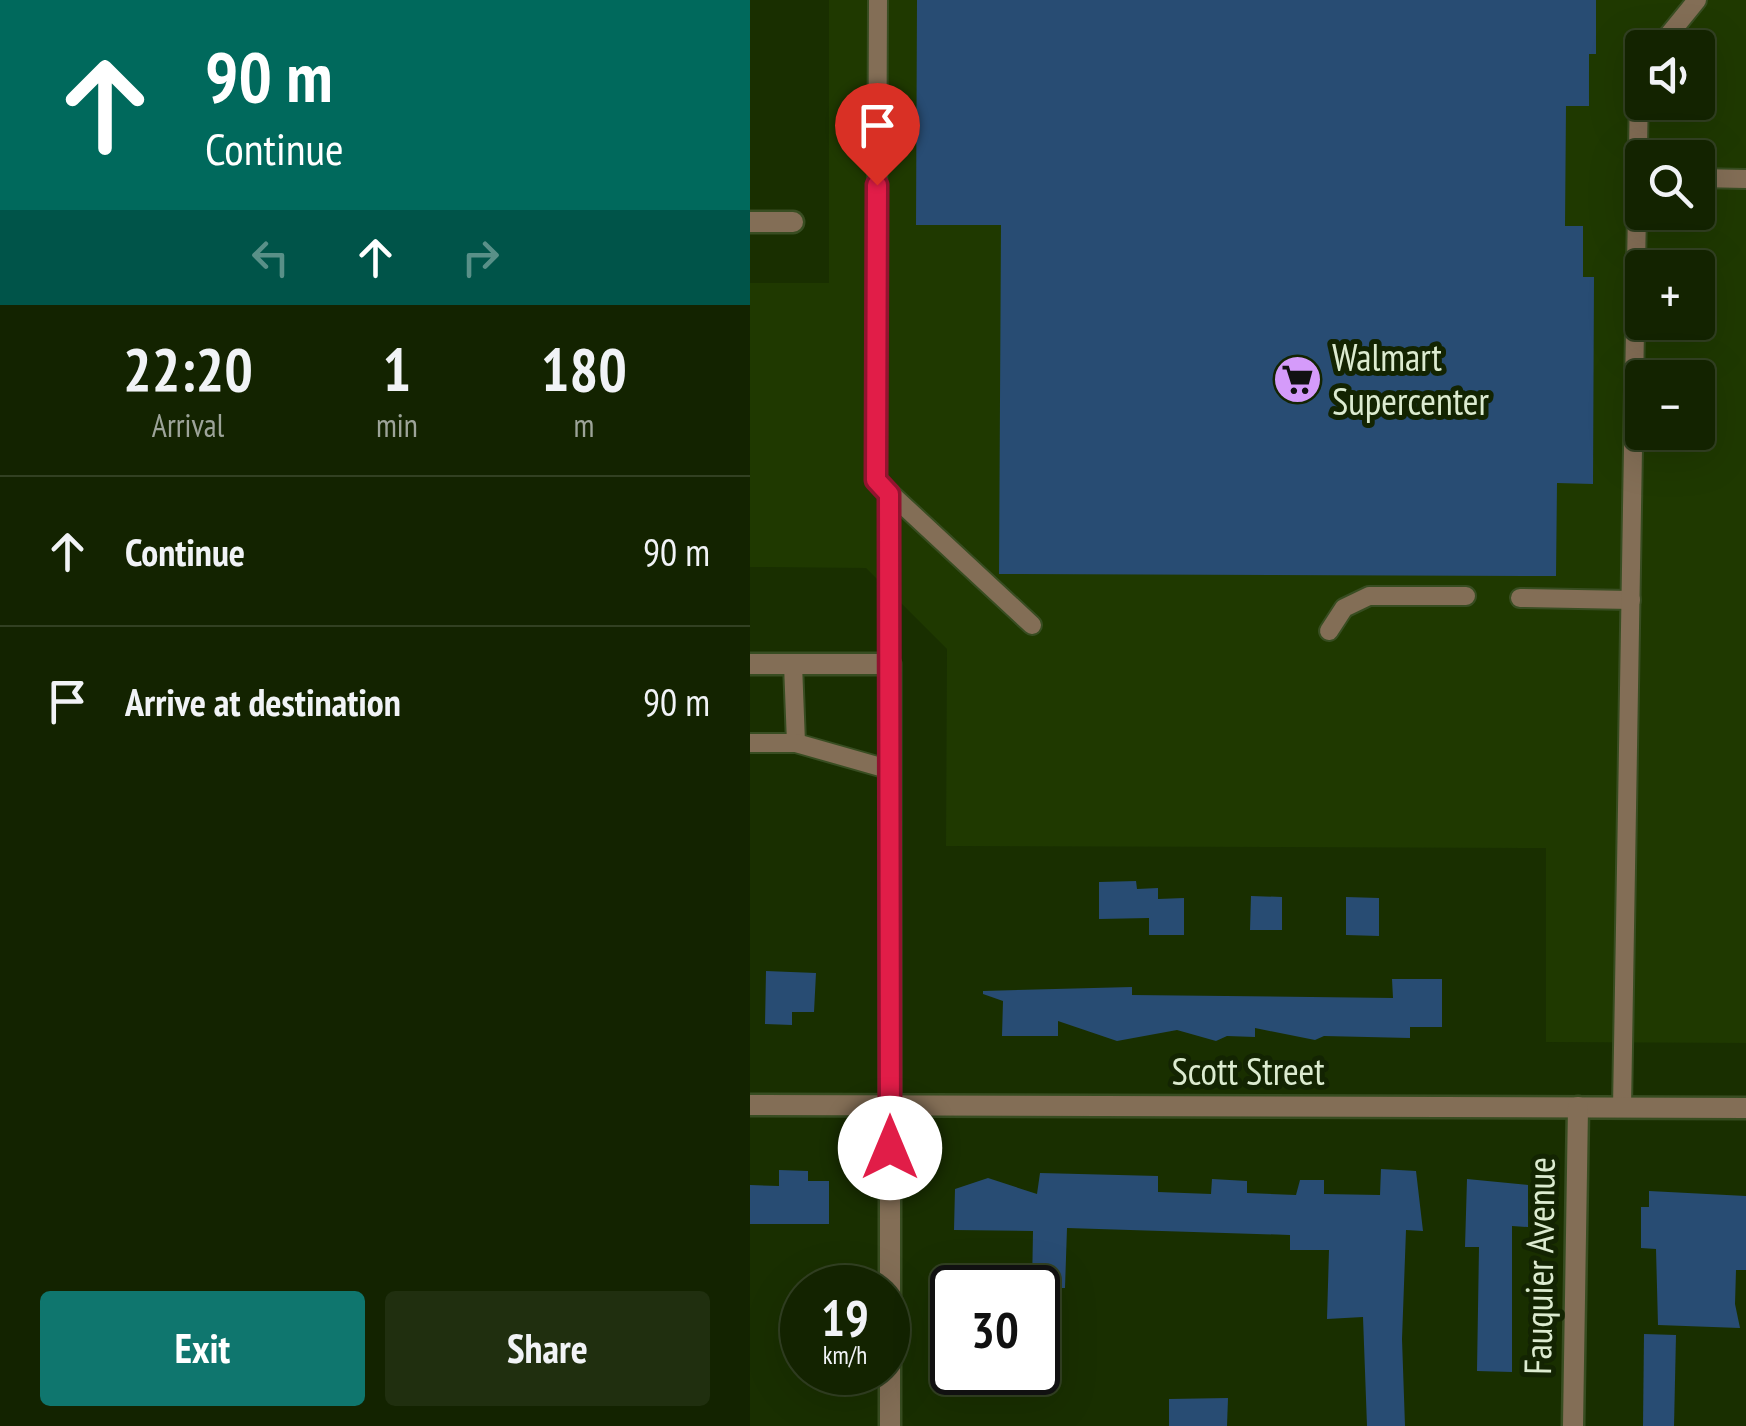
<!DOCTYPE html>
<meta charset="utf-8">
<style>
body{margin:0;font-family:"PT Sans Narrow",sans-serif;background:#202f0f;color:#f1f3f6;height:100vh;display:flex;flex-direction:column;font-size:38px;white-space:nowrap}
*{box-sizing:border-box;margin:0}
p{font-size:32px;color:#9da499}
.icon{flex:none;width:55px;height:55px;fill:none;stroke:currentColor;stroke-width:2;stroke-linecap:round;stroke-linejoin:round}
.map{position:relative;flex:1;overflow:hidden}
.panel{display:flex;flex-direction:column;background:#132300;width:750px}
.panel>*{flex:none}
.top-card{background:#00695c;color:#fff;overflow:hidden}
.tools{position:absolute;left:875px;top:30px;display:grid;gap:20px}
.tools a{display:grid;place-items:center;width:90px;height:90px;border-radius:10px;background:#132300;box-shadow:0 10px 40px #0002,0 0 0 2px #324022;font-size:50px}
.speed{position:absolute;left:30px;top:1265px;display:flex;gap:20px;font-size:50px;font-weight:700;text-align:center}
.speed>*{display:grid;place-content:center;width:130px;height:130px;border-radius:50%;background:#132300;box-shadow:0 10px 40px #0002,0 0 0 2px #324022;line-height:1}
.speed small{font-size:25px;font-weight:400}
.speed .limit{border:5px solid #111;border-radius:15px;background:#fff;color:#111}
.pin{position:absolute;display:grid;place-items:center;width:85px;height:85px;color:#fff;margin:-102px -42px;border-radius:50% 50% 50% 0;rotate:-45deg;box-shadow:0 0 10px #0007}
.pin .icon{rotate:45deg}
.me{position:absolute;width:110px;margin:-55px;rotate:0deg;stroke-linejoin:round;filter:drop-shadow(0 0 8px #0008)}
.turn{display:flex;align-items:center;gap:35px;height:210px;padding:0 40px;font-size:45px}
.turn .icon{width:130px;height:130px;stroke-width:2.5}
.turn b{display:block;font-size:70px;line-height:85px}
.lanes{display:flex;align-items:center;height:95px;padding:0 40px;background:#0003;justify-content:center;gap:50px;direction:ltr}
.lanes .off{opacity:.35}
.eta{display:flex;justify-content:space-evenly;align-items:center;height:170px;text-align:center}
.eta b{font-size:60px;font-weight:600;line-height:70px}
.cta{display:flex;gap:20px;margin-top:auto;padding:20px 40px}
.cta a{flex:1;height:115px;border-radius:10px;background:#0f766e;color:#fff;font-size:40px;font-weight:600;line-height:115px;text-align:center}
.cta a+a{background:#202f0f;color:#f1f3f6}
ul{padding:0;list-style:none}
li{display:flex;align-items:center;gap:30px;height:150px;padding:0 40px;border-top:2px solid #324022}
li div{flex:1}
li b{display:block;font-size:38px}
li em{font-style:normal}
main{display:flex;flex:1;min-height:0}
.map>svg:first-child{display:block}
</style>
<main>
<section class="panel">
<div class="top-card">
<div class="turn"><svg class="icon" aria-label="ahead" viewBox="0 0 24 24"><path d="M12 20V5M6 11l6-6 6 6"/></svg><div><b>90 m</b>Continue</div></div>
<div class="lanes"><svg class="icon off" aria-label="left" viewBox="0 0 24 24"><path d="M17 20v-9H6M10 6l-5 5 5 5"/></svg><svg class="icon" aria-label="ahead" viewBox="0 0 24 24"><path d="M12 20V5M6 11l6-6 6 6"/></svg><svg class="icon off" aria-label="right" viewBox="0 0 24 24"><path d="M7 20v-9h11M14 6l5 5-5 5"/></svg></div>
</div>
<div class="eta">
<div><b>22:20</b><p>Arrival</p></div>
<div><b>1</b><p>min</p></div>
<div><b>180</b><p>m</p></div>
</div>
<ul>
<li><svg class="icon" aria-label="ahead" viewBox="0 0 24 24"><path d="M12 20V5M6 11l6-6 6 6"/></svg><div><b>Continue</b></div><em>90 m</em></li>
<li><svg class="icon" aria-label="arrive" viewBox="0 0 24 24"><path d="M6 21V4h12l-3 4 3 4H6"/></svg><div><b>Arrive at destination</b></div><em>90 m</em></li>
</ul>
<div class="cta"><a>Exit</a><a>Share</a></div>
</section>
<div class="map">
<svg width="996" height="1426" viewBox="0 0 996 1426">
<rect width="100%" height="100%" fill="#192f00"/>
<path fill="#1f3900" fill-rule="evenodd" d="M 79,0 L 996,0 L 996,1043 L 796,1042 L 796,848 L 196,846 L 197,649 L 116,568 L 0,567 L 0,283 L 79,283 ZM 892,48 L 948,48 L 948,102 L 892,102 ZM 892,158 L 948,158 L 948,212 L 892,212 ZM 892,268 L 948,268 L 948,322 L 892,322 ZM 892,378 L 948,378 L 948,432 L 892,432 Z"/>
<g fill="#284c73">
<path d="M 167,0 L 846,0 L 846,54 L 839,54 L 839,106 L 816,106 L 815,226 L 833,226 L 833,277 L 844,277 L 843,484 L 807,483 L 806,576 L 249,574 L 251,225 L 166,225 Z"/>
<path d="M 386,881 L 387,889 L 408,888 L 408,899 L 434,898 L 434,935 L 399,935 L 399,918 L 349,919 L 349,882 Z"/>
<path d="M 501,896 L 532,897 L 532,930 L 500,930 Z"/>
<path d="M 596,897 L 629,898 L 629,936 L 596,935 Z"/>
<path d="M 16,971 L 66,973 L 64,1012 L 42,1012 L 42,1025 L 15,1024 Z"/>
<path d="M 642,979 L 692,979 L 692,1027 L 660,1027 L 660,1038 L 574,1036 L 565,1040 L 505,1028 L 505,1037 L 477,1036 L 466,1041 L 427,1030 L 367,1041 L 308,1021 L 308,1036 L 252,1036 L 253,1001 L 233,994 L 233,991 L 382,987 L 382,995 L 643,998 Z"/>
<path d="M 631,1169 L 666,1171 L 673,1231 L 656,1230 L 652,1339 L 655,1426 L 617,1426 L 613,1317 L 577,1319 L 579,1250 L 540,1250 L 540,1235 L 317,1228 L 315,1288 L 282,1288 L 283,1231 L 204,1230 L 205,1189 L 238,1178 L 287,1194 L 290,1173 L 408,1176 L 408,1192 L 461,1194 L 462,1179 L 497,1181 L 497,1193 L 546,1195 L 550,1180 L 574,1180 L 574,1194 L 630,1195 Z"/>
<path d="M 29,1170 L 58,1171 L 58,1181 L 79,1181 L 79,1224 L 0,1224 L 0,1185 L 29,1186 Z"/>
<path d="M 717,1179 L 778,1185 L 778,1227 L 762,1226 L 762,1372 L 727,1371 L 729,1247 L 715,1247 Z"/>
<path d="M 899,1191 L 996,1196 L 996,1270 L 986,1270 L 985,1304 L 990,1328 L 908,1325 L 906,1249 L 891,1248 L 891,1207 L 899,1207 Z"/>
<path d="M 894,1334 L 926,1335 L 924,1426 L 893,1426 Z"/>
<path d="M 478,1398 L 477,1426 L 419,1426 L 419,1399 Z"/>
</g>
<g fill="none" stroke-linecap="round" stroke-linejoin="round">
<defs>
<g id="service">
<path d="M 128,0 L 126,480 L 282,625"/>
<path d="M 908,48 L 947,0"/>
<path d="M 948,178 L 996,179"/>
<path d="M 139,494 L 140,664"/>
<path d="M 770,598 L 881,600"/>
<path d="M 579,631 L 594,608 L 619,596 L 716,596"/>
<path d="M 43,664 L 46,743"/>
<path d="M 0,743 L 46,743 L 141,770"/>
<path d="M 872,1108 L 889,89 L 892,79"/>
</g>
<g id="minor">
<path d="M 0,222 L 43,222"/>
<path d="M 0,664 L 140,664 L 140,1426"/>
<path d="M 0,1105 L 996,1108"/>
<path d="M 823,1426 L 828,1107"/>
</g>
</defs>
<use href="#service" stroke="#384d21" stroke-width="22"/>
<use href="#minor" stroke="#384d21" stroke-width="25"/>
<use href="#service" stroke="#836e56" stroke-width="18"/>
<use href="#minor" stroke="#836e56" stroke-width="20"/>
</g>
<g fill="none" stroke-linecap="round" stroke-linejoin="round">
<defs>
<path id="route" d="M 127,185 L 126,480 L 139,494 L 140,1148"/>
</defs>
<use href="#route" stroke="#92132f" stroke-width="25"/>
<use href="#route" stroke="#e11d48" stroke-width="18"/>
</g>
<defs>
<symbol id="supermarket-disc" viewBox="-11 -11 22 22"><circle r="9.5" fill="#d59bfa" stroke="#132402"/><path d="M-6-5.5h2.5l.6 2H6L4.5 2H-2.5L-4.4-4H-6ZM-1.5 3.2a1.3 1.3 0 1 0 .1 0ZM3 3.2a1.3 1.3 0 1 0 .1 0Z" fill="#111"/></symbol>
</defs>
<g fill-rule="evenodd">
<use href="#supermarket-disc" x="520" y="352" width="55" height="55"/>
</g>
<g text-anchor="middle" stroke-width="10" stroke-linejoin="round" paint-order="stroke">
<g font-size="38" fill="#dcebd0" stroke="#132402" text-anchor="start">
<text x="582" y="371">Walmart<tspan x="582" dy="44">Supercenter</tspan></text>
</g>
<g font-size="38" fill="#dcebd0" stroke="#132402">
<text x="498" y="1085">Scott Street</text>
<text transform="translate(790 1266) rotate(-89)" y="13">Fauquier Avenue</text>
</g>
</g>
</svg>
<div class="tools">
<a><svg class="icon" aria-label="sound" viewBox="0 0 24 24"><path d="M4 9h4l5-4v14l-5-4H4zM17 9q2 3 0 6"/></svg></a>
<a><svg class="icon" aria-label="search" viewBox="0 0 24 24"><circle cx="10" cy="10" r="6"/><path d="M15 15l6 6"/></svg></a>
<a>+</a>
<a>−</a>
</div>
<div class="speed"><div>19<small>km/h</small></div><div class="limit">30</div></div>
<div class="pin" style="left:127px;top:185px;background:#d93025"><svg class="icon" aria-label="arrive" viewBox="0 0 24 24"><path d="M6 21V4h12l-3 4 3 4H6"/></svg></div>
<svg class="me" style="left:140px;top:1148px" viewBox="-20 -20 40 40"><circle r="19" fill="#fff"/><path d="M0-13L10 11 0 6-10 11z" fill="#e11d48"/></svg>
</div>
</main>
